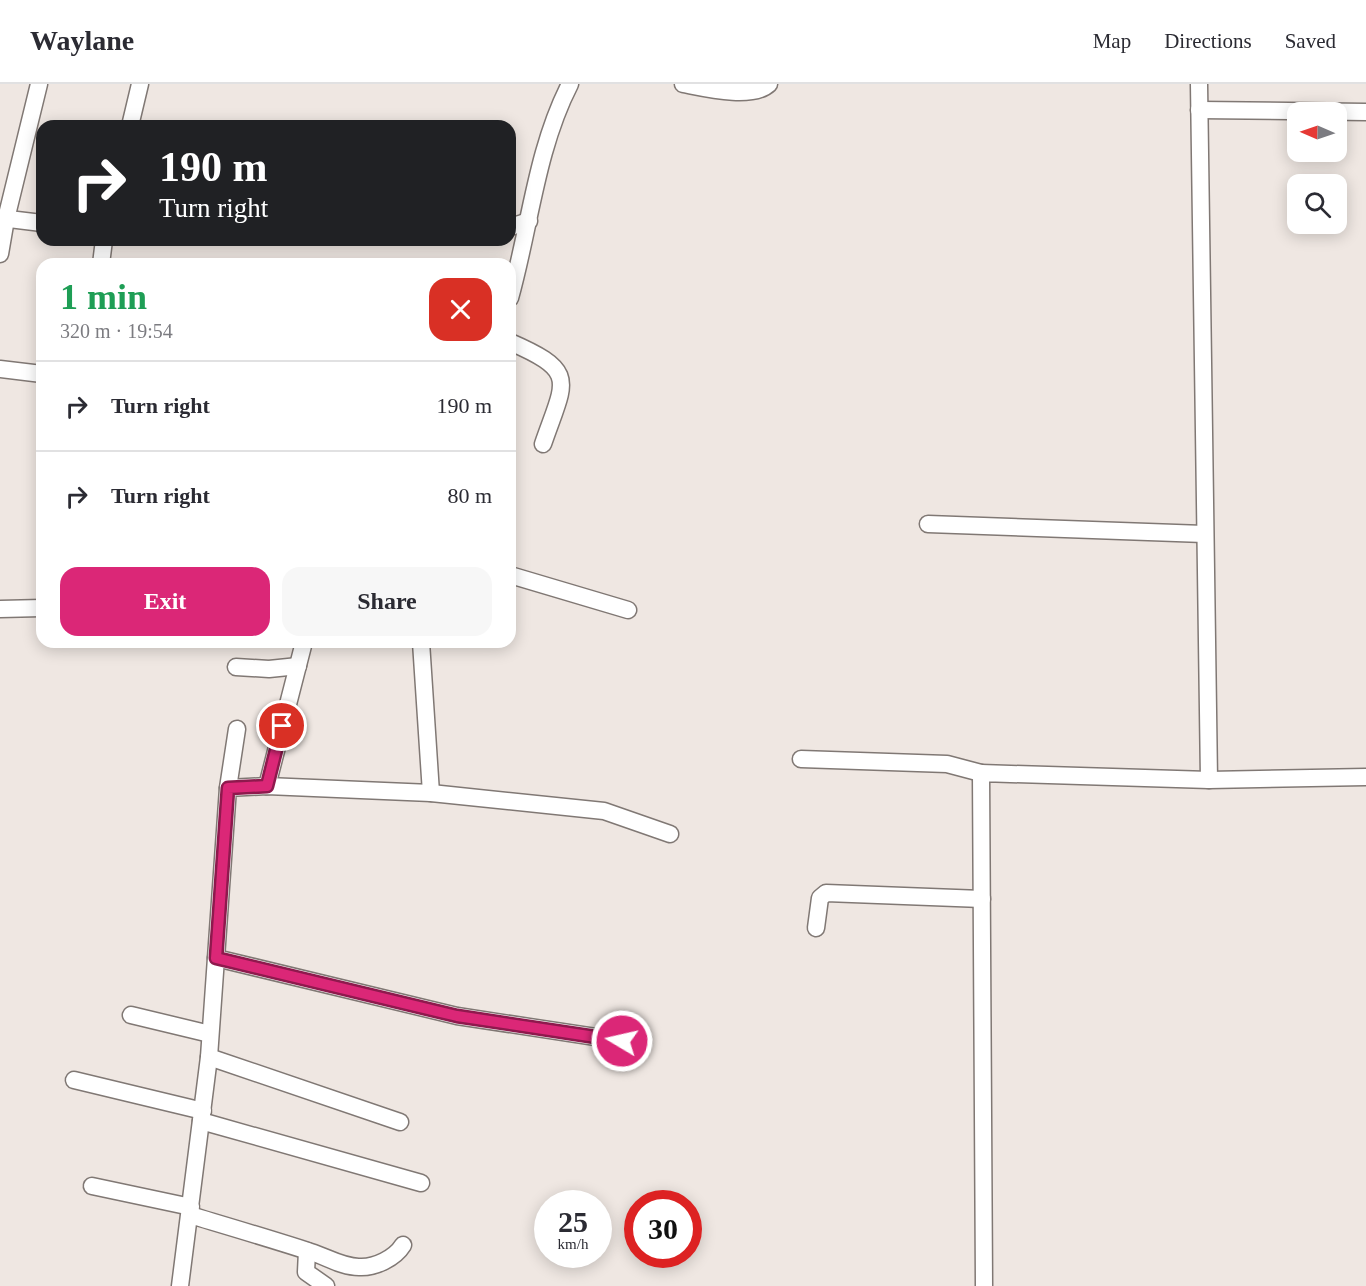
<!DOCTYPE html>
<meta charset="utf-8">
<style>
body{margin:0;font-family:"Times New Roman",serif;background:#f7f7f7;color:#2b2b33;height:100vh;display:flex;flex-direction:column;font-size:22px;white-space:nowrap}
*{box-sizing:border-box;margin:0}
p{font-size:20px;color:#7c7c81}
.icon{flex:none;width:33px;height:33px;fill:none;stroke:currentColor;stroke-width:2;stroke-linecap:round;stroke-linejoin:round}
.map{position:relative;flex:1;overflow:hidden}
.panel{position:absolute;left:36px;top:174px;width:480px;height:390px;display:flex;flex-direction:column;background:#fff;border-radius:18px;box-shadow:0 3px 15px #0003}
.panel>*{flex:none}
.hud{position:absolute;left:36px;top:36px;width:480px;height:126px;border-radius:18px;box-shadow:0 3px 15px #0003;background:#202124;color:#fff;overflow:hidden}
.needle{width:39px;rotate:272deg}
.controls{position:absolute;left:1287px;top:18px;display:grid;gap:12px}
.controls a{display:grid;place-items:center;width:60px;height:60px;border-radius:12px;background:#fff;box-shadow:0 3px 15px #0003;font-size:30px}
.speed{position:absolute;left:534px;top:1106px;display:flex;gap:12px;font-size:30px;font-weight:700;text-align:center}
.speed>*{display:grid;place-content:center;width:78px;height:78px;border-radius:50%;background:#fff;box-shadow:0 3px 15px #0003;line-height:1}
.speed small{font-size:15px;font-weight:400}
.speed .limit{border:9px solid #d22;background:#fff;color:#111}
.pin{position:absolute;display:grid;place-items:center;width:51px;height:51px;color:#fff;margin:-26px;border:3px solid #fff;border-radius:50%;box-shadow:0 2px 6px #0007}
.me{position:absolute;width:66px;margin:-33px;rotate:279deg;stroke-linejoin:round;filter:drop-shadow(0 0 4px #0008)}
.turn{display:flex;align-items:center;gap:21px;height:126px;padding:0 24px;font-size:27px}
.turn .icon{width:78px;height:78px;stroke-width:2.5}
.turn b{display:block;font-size:42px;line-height:51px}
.round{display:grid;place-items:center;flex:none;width:63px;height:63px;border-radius:18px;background:#f7f7f7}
.headline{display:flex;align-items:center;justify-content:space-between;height:102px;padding:0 24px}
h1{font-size:36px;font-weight:800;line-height:45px;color:#1e9e55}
.action{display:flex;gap:12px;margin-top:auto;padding:12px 24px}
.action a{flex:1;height:69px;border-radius:18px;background:#db2777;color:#fff;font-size:24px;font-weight:800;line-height:69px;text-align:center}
.action a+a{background:#f7f7f7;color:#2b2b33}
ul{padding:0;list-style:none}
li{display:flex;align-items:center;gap:18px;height:90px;padding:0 24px;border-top:2px solid #e1e1e2}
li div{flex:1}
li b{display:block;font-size:22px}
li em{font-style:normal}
header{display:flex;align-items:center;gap:36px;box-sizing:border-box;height:84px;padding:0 30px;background:#fff;border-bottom:2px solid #e1e1e2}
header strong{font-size:28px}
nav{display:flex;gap:33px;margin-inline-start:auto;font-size:21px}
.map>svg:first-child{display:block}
</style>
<header>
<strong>Waylane</strong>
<nav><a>Map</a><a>Directions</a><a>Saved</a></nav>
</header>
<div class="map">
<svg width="1366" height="1202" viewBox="0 0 1366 1202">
<rect width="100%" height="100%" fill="#efe7e2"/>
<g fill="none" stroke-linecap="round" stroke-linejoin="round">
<defs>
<g id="minor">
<path d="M 683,0 C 704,4 752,16 769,0"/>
<path d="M 1199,0 L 1209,696"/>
<path d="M 1199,26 L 1366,28"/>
<path d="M 130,42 L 140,0"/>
<path d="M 0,134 L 42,139"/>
<path d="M 510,143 L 529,137"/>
<path d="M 0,170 L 6,135 L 39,0"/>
<path d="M 101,180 L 104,156"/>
<path d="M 510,214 C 530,143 536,66 570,0"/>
<path d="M 510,258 C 579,288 565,296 543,360"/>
<path d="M 0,285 L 42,290"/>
<path d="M 928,440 L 1204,450"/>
<path d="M 510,491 L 628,526"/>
<path d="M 0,525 L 42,524"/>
<path d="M 421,558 L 431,709"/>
<path d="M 236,583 L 269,585 L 298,582"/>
<path d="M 801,675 L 947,680 L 981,689"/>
<path d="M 267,702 L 304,558"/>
<path d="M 228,704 L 237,645"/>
<path d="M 816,844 L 820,814 L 826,809 L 982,815"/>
<path d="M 216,874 L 457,932 L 622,957"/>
<path d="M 131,931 L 210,950"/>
<path d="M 209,973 L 400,1038"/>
<path d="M 74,996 L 203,1027"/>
<path d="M 201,1037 L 421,1099"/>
<path d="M 92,1102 L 191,1123"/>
<path d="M 190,1131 C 230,1143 271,1155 311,1168 C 327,1173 342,1183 359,1183 C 375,1184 395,1174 403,1161"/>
<path d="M 307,1167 L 306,1188 L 326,1202"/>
<path d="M 180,1202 L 209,973 L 228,704 L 267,702 L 431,709 L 604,727 L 670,750"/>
<path d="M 984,1202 L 981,689 L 1209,696 L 1366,693"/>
</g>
</defs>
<use href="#minor" stroke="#807874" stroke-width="19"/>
<use href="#minor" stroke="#fff" stroke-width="16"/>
</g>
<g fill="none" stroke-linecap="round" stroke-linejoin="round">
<defs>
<path id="route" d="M 282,642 L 267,702 L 228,704 L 216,874 L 457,932 L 622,957"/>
</defs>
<use href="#route" stroke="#8e194d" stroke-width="15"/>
<use href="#route" stroke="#db2777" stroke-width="10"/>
</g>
</svg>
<div class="controls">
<a><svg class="needle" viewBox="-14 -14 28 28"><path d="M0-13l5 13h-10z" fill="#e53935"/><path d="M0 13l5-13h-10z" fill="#7c7c81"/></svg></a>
<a><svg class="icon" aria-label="search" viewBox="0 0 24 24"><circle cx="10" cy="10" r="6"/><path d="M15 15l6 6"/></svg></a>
</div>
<div class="speed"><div>25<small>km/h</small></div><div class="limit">30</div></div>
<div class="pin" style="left:282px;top:642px;background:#d93025"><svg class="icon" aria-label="arrive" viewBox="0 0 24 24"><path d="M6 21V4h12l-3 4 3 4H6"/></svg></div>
<svg class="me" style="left:622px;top:957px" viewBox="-20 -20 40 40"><circle r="17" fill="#db2777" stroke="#fff" stroke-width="3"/><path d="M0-11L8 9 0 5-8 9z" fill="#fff"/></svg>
<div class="hud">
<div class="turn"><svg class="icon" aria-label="right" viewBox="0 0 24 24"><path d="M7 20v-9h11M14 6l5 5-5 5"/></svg><div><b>190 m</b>Turn right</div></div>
</div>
<section class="panel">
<div class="headline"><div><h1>1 min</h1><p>320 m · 19:54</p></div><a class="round" style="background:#d93025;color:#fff"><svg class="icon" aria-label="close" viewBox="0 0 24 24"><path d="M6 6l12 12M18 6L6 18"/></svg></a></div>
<ul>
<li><svg class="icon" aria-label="right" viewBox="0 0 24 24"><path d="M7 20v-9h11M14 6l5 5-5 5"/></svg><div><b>Turn right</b></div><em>190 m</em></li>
<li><svg class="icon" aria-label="right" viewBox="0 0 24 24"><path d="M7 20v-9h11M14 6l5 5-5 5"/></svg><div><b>Turn right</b></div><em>80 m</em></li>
</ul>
<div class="action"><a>Exit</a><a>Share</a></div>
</section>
</div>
